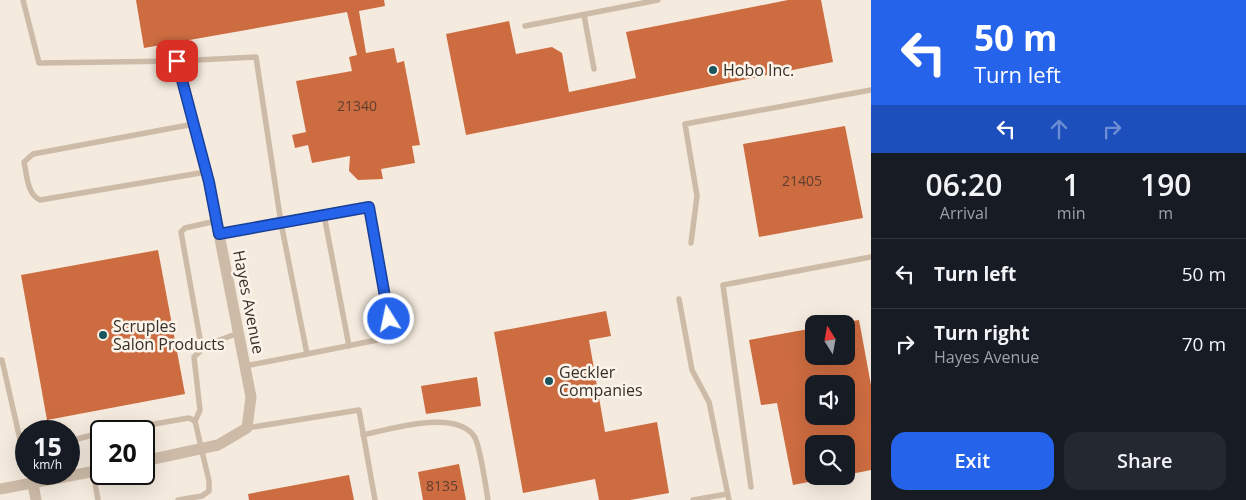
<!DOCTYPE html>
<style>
body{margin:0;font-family:"Open Sans",sans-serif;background:#242831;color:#f1f3f6;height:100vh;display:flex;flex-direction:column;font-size:19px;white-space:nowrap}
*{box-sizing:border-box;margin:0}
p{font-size:16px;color:#9ea1a6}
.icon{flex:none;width:28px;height:28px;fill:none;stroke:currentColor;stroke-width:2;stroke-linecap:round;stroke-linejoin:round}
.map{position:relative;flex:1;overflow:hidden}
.side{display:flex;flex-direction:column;background:#171b24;width:375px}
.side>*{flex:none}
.guide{background:#2563eb;color:#fff;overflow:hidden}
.needle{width:32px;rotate:349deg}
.buttons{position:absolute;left:805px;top:315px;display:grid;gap:10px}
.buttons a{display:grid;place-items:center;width:50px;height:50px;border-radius:10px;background:#171b24;box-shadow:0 5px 20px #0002;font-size:25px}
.speed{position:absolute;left:15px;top:420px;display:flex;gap:10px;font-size:25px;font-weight:700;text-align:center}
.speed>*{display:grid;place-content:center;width:65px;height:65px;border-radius:50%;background:#171b24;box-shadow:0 5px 20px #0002;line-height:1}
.speed small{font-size:12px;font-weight:400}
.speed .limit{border:2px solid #111;border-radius:8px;background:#fff;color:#111}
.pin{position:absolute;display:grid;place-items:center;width:42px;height:42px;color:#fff;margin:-21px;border-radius:10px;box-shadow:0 2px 8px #0006}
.me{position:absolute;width:55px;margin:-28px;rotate:350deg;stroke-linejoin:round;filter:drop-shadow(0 0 4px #0008)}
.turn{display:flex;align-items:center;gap:18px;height:105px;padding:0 20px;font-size:22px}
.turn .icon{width:65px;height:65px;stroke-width:2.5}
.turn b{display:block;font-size:35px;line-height:42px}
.lanes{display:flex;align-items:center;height:48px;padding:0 20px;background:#0003;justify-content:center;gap:25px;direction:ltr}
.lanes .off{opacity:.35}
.eta{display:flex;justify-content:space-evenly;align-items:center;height:85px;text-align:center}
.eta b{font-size:30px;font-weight:600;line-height:35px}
.primary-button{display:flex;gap:10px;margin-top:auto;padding:10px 20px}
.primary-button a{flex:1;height:58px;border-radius:15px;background:#2563eb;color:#fff;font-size:20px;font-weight:600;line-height:58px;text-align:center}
.primary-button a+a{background:#242831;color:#f1f3f6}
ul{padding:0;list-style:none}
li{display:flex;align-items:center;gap:15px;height:70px;padding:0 20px;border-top:1px solid #363941}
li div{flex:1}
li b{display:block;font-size:19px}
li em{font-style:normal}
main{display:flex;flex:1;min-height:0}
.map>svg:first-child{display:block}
</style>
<main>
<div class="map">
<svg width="871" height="500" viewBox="0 0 871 500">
<rect width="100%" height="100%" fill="#f4eadd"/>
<g fill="#cd6c41" fill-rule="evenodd">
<path d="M 136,0 L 384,0 L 385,6 L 359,11 L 366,53 L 394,48 L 397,63 L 404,61 L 420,145 L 412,146 L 415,163 L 381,169 L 383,179 L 358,180 L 349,171 L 350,156 L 312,163 L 308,145 L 295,148 L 292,135 L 306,132 L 296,81 L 352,71 L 349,57 L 357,55 L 347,12 L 144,48 Z"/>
<path d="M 788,0 L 821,0 L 833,62 L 466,135 L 446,34 L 509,21 L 516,54 L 552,47 L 562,53 L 569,92 L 636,78 L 626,32 Z"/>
<path d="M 845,126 L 863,218 L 759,237 L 743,144 Z"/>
<path d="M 158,250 L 185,394 L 47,420 L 21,275 Z"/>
<path d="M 606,311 L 611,336 L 589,340 L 605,432 L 657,422 L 669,493 L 630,500 L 599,500 L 595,479 L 523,493 L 494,332 Z"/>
<path d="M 859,320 L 871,385 L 871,470 L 846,475 L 846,444 L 814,444 L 814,481 L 793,485 L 777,403 L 761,405 L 749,340 L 814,328 L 814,356 L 846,356 L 846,322 ZM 814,384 L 846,384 L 846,416 L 814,416 Z"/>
<path d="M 477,377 L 481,406 L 426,414 L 421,386 Z"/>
<path d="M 459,464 L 466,500 L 423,500 L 418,472 Z"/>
<path d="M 349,475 L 354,500 L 249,500 L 248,494 Z"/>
</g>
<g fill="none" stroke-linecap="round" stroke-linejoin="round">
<g stroke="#cdbba8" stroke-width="5.5">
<path d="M 23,0 L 39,63 L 177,61 L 209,183"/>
<path d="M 584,15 L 594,69"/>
<path d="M 525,26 L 658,0"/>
<path d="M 177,61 L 256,57 L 281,223 L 369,207 L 392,337 L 307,354"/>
<path d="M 194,124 L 33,154 L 24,162 C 27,175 27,194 40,200 L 206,172"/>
<path d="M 324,215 L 349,346"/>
<path d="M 219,234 L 281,223 L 307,354 L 245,366"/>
<path d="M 691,243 L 697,196 L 685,124 L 871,90"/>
<path d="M 679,299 L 692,370 L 709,402 L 729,500"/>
<path d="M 202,350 L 181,232 L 185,228 L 216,221"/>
<path d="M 0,360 L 2,360 L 26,466"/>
<path d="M 195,421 L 200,410 L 194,357 L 208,344 L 239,333"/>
<path d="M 247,428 L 359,410 L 375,500"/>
<path d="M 113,431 L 189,418 L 195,421 L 209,481 L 209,491 L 202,496 L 178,500"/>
<path d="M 363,435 C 390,429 455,409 474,436 C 480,444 486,488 488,500"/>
<path d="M 69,441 L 101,433"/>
<path d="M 93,471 L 98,500"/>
<path d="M 29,474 L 33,484"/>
<path d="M 751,487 L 723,285 L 871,257"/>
<path d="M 693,500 L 727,494"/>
</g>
<g stroke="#cdbba8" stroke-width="11">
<path d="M 144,461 L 218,445 L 247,428 L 251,397 L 209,183"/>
<path d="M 33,484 L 36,500"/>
<path d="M 0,489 L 101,470"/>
</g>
</g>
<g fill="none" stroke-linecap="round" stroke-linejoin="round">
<defs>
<path id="route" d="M 177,61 L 209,182 L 219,234 L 369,207 L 389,319"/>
</defs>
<use href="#route" stroke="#184099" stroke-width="12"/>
<use href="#route" stroke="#2563eb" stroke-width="9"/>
</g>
<g fill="#1b555e" stroke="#fbf4ea" stroke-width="2">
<circle cx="713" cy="70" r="5"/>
<circle cx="103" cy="335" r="5"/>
<circle cx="549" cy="381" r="5"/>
</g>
<g text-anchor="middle" stroke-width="5" stroke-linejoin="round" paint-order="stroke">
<g font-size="14" fill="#5e3e2e">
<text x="357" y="111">21340</text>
<text x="802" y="186">21405</text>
<text x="442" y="491">8135</text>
</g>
<g font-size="16" fill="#392f28" stroke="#fbf4ea" text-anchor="start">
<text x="723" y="76">Hobo Inc.</text>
<text x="113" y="332">Scruples<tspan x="113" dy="18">Salon Products</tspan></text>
<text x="559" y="378">Geckler<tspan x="559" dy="18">Companies</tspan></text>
</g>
<g font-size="16" fill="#392f28" stroke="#fbf4ea">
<text transform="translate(249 302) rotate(79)" y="6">Hayes Avenue</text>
</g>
</g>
</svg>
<div class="buttons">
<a><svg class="needle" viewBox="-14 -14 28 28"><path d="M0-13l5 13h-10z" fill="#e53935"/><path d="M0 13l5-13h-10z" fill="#9ea1a6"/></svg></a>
<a><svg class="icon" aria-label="sound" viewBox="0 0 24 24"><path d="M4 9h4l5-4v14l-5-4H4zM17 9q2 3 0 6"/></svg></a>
<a><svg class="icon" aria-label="search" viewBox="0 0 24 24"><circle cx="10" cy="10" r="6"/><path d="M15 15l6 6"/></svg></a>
</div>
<div class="speed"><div>15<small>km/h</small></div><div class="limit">20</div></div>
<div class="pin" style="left:177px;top:61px;background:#d93025"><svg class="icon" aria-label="arrive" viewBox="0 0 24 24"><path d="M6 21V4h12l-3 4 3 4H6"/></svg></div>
<svg class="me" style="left:389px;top:319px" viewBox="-20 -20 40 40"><circle r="17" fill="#2563eb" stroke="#fff" stroke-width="3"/><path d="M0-11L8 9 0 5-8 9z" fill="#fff"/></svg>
</div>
<section class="side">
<div class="guide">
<div class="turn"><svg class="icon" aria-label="left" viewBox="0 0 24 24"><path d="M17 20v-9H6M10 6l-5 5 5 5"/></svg><div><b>50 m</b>Turn left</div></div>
<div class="lanes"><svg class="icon" aria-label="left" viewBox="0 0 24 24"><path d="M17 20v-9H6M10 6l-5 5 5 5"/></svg><svg class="icon off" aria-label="ahead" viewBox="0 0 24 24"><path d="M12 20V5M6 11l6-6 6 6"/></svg><svg class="icon off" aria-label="right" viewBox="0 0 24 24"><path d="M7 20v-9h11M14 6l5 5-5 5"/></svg></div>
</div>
<div class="eta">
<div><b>06:20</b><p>Arrival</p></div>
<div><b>1</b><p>min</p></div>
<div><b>190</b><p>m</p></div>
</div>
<ul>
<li><svg class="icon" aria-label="left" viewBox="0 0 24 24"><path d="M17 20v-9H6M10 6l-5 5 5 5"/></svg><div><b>Turn left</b></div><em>50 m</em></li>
<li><svg class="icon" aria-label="right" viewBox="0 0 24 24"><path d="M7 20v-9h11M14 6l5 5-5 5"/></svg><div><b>Turn right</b><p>Hayes Avenue</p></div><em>70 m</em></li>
</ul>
<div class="primary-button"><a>Exit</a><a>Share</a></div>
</section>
</main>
